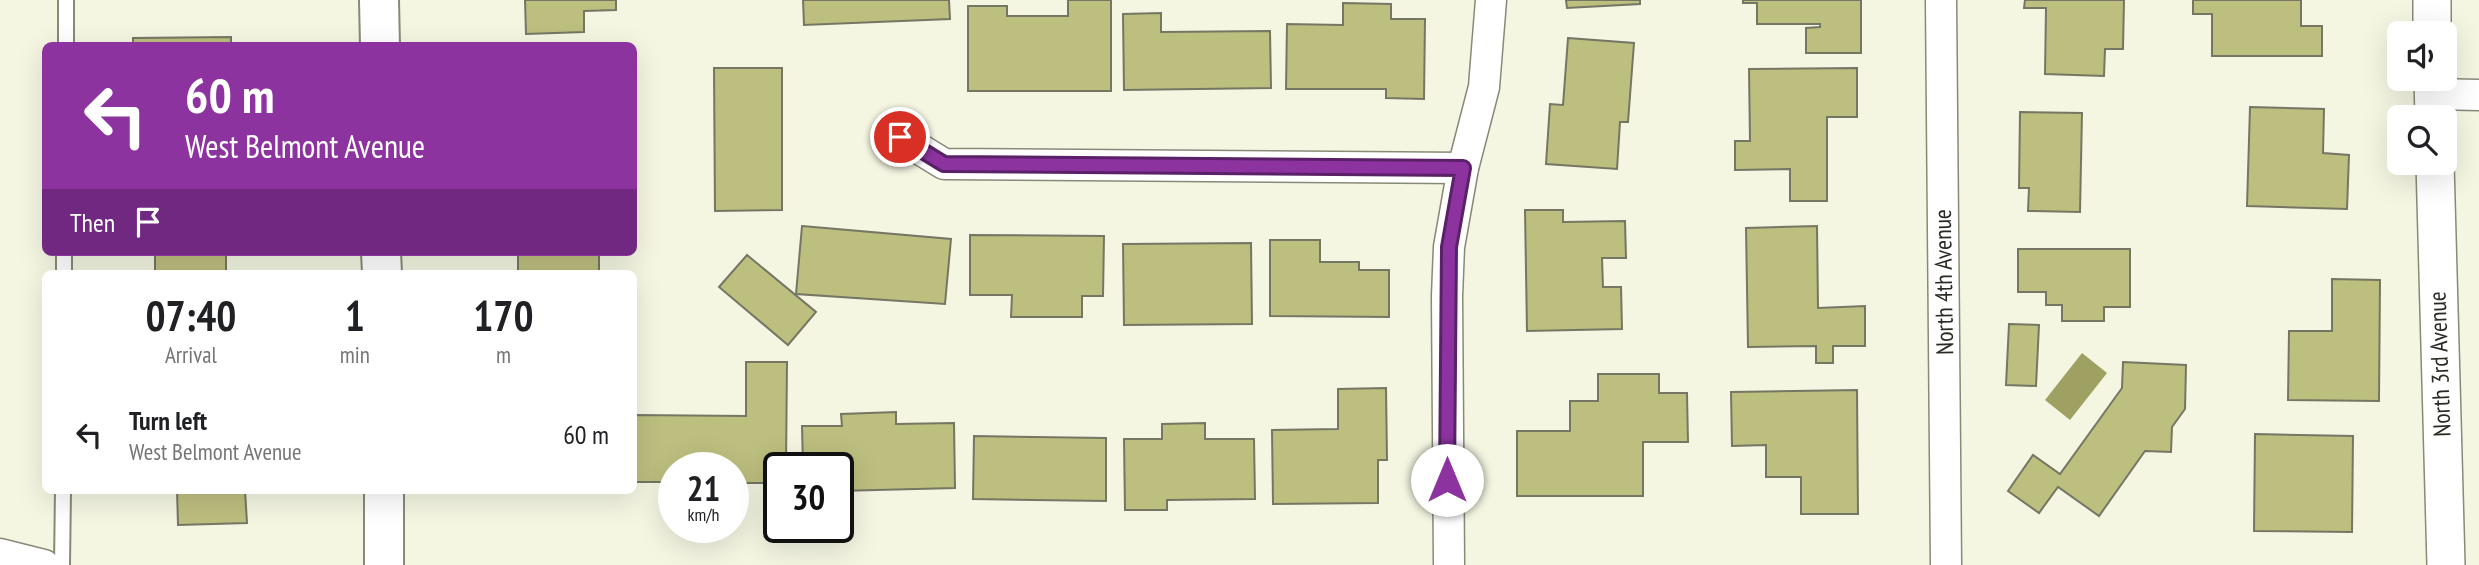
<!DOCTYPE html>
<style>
body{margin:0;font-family:"PT Sans Narrow",sans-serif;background:#f2f2f2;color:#202124;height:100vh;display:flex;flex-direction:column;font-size:26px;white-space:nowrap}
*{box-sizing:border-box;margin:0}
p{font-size:23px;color:#757577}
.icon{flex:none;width:38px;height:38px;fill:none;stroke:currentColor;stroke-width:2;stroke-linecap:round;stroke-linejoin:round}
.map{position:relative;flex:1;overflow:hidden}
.sheet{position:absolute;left:42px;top:270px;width:595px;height:224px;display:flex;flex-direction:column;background:#fff;border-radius:10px;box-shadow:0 7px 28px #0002}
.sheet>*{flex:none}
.banner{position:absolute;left:42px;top:42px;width:595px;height:214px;border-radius:10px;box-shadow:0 7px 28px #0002;background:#8c33a0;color:#fff;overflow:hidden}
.tools{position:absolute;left:2387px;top:21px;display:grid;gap:14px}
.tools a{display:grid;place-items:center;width:70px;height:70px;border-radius:10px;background:#fff;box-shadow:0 7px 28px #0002;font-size:35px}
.speed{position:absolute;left:658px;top:452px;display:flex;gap:14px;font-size:35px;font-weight:700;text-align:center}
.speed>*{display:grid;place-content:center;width:91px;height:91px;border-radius:50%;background:#fff;box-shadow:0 7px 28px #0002;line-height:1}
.speed small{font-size:18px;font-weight:400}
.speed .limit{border:4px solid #111;border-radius:10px;background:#fff;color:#111}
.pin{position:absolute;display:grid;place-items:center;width:60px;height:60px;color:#fff;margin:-30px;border:4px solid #fff;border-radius:50%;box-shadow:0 2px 7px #0007}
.me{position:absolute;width:77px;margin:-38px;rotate:0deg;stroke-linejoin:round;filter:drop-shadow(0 0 5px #0008)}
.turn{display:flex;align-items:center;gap:24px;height:147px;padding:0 28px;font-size:32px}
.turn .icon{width:91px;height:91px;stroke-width:2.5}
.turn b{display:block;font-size:49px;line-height:60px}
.then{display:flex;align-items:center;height:66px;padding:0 28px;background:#0003;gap:14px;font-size:26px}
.eta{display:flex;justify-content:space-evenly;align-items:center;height:119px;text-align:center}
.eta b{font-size:42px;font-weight:600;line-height:49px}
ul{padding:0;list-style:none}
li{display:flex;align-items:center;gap:21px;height:91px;padding:0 28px}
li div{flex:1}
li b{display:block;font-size:26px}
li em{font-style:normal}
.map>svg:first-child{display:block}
</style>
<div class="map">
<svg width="2479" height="565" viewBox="0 0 2479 565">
<rect width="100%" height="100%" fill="#f4f6e2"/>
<path fill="#9fa162" d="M 2082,353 L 2107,373 L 2070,420 L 2045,400 Z"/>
<g fill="#bdbf7f" stroke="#757664" stroke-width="2">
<path d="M 525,0 L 616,0 L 616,10 L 584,11 L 584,32 L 526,34 Z"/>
<path d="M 803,0 L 949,0 L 950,19 L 804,25 Z"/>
<path d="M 1068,0 L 1111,0 L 1111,91 L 968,91 L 968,6 L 1007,6 L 1007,16 L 1068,16 Z"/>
<path d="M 1566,0 L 1640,0 L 1640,4 L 1567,8 Z"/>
<path d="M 1743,0 L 1861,0 L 1861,53 L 1806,53 L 1806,28 L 1820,27 L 1820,24 L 1757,24 L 1757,3 L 1743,3 Z"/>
<path d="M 2025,0 L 2124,0 L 2123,49 L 2105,49 L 2104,76 L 2045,74 L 2046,8 L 2024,8 Z"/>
<path d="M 2193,0 L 2301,0 L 2301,26 L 2322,26 L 2322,56 L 2212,56 L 2212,14 L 2193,14 Z"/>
<path d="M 1343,3 L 1391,4 L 1391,19 L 1425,19 L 1424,99 L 1386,98 L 1386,89 L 1286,89 L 1287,24 L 1343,25 Z"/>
<path d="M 1161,13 L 1161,32 L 1270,31 L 1271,88 L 1124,90 L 1123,14 Z"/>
<path d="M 231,37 L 231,46 L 133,46 L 133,38 Z"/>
<path d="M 1568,38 L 1634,43 L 1628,122 L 1620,122 L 1617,169 L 1546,164 L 1550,104 L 1563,105 Z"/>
<path d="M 714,68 L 782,68 L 782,210 L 715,211 Z"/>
<path d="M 1857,68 L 1857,117 L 1827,117 L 1827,201 L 1790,201 L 1790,169 L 1735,170 L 1735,141 L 1750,141 L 1749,69 Z"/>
<path d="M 2250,107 L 2324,109 L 2323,153 L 2349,155 L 2347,209 L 2247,206 Z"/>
<path d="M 2020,112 L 2082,113 L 2080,212 L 2028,211 L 2029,188 L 2019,188 Z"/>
<path d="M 1525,210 L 1563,210 L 1563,222 L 1625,221 L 1626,258 L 1602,258 L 1603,287 L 1621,287 L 1622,329 L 1527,331 Z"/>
<path d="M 802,226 L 951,239 L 945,304 L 796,294 Z"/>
<path d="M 1817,226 L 1818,308 L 1865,306 L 1865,346 L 1833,346 L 1833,363 L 1816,363 L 1816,346 L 1748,347 L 1746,228 Z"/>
<path d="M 970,235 L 1104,236 L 1103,296 L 1082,296 L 1082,317 L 1011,317 L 1012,295 L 970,295 Z"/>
<path d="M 1270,240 L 1320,240 L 1320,262 L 1359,262 L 1359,270 L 1389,270 L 1389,317 L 1270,316 Z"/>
<path d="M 1251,243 L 1252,324 L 1124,325 L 1123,244 Z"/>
<path d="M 2018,249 L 2130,249 L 2130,307 L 2104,307 L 2104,321 L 2062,321 L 2062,305 L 2046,305 L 2046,292 L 2018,292 Z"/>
<rect x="155" y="252" width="71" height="21"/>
<rect x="518" y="252" width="81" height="21"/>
<path d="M 747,255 L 816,312 L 788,345 L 719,287 Z"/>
<path d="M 2332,279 L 2380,280 L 2379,401 L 2288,400 L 2289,331 L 2332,331 Z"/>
<path d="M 2009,324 L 2039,325 L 2036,386 L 2006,385 Z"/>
<path d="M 746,362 L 787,362 L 786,467 L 779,467 L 779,483 L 733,483 L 733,467 L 674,467 L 674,482 L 634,482 L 634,415 L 746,416 Z"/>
<path d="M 2123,362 L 2186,365 L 2185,409 L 2172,427 L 2171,452 L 2145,451 L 2099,516 L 2058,487 L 2039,513 L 2008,491 L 2033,455 L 2060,474 L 2122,388 Z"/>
<path d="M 1598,374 L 1659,374 L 1659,393 L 1687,393 L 1688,442 L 1643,442 L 1643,496 L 1517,496 L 1517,431 L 1570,431 L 1570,401 L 1598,401 Z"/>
<path d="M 1386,388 L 1387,460 L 1378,460 L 1378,503 L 1273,504 L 1272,430 L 1338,429 L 1338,389 Z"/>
<path d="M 1857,390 L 1858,514 L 1801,514 L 1801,477 L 1766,477 L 1766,445 L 1732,446 L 1731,392 Z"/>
<path d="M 896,412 L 896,424 L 954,423 L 955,488 L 838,491 L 838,467 L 803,467 L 802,426 L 842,426 L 841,414 Z"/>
<path d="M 1205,423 L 1205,439 L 1254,439 L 1255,499 L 1167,500 L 1167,510 L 1125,510 L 1124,439 L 1162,439 L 1162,424 Z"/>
<path d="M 2255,434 L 2353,436 L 2352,532 L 2254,531 Z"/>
<path d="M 974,436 L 1106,438 L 1106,501 L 973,499 Z"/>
<path d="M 177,490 L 245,490 L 247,523 L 178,525 Z"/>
</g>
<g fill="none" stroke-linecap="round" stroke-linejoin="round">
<defs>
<g id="service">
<path d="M 66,46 L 66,0"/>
<path d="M 64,273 L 64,252"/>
<path d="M 62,565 L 63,490"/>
</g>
<g id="minor">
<path d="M 1941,0 L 1946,565"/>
<path d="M 2433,94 L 2479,95"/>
<path d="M 900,137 L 944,164 L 1463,168"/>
<path d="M 0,554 L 44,565"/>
<path d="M 1449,565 L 1447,296 L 1449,247 L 1463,168 L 1484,87 L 1491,0"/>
</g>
<g id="tertiary">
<path d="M 2432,0 L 2432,33"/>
<path d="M 2433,79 L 2434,117"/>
<path d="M 2435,163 L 2446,565"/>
</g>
<g id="secondary">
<path d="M 379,0 L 380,46"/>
<path d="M 381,252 L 382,273"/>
<path d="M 384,490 L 384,565"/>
</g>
</defs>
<use href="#service" stroke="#888977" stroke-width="18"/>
<use href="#minor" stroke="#888977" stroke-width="33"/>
<use href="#tertiary" stroke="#888977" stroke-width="40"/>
<use href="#secondary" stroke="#888977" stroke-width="42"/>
<use href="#service" stroke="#fff" stroke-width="14"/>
<use href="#minor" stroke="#fff" stroke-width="30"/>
<use href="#tertiary" stroke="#fff" stroke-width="37"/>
<use href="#secondary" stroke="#fff" stroke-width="38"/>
</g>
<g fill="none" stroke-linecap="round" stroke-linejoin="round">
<defs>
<path id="route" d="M 900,137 L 944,164 L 1463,168 L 1449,247 L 1447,480"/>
</defs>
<use href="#route" stroke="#5b2168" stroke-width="18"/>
<use href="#route" stroke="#8c33a0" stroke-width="12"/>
</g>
<g text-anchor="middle" stroke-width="5" stroke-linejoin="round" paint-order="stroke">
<g font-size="24" fill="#292a23" stroke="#fff">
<text transform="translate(1944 282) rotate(-91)" y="8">North 4th Avenue</text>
<text transform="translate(2440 364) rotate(-92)" y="8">North 3rd Avenue</text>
</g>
</g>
</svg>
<div class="tools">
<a><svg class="icon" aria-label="sound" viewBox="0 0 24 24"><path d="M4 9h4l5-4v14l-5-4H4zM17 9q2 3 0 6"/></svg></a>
<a><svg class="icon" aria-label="search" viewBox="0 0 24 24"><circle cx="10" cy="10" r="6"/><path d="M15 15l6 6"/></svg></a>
</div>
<div class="speed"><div>21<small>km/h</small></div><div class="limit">30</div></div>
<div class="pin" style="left:900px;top:137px;background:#d93025"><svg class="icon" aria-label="arrive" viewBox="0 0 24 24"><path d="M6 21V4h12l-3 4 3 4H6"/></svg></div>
<svg class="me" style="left:1447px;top:480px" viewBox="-20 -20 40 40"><circle r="19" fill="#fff"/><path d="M0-13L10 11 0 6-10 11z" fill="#8c33a0"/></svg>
<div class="banner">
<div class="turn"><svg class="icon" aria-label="left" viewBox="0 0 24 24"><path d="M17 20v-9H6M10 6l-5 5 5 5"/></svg><div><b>60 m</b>West Belmont Avenue</div></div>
<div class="then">Then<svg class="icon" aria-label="arrive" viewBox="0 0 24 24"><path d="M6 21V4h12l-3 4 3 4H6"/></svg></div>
</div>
<section class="sheet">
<div class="eta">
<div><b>07:40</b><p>Arrival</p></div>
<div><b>1</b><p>min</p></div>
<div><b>170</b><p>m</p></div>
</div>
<ul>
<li><svg class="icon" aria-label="left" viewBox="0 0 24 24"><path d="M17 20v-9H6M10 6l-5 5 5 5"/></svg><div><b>Turn left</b><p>West Belmont Avenue</p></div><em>60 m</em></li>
</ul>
</section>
</div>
